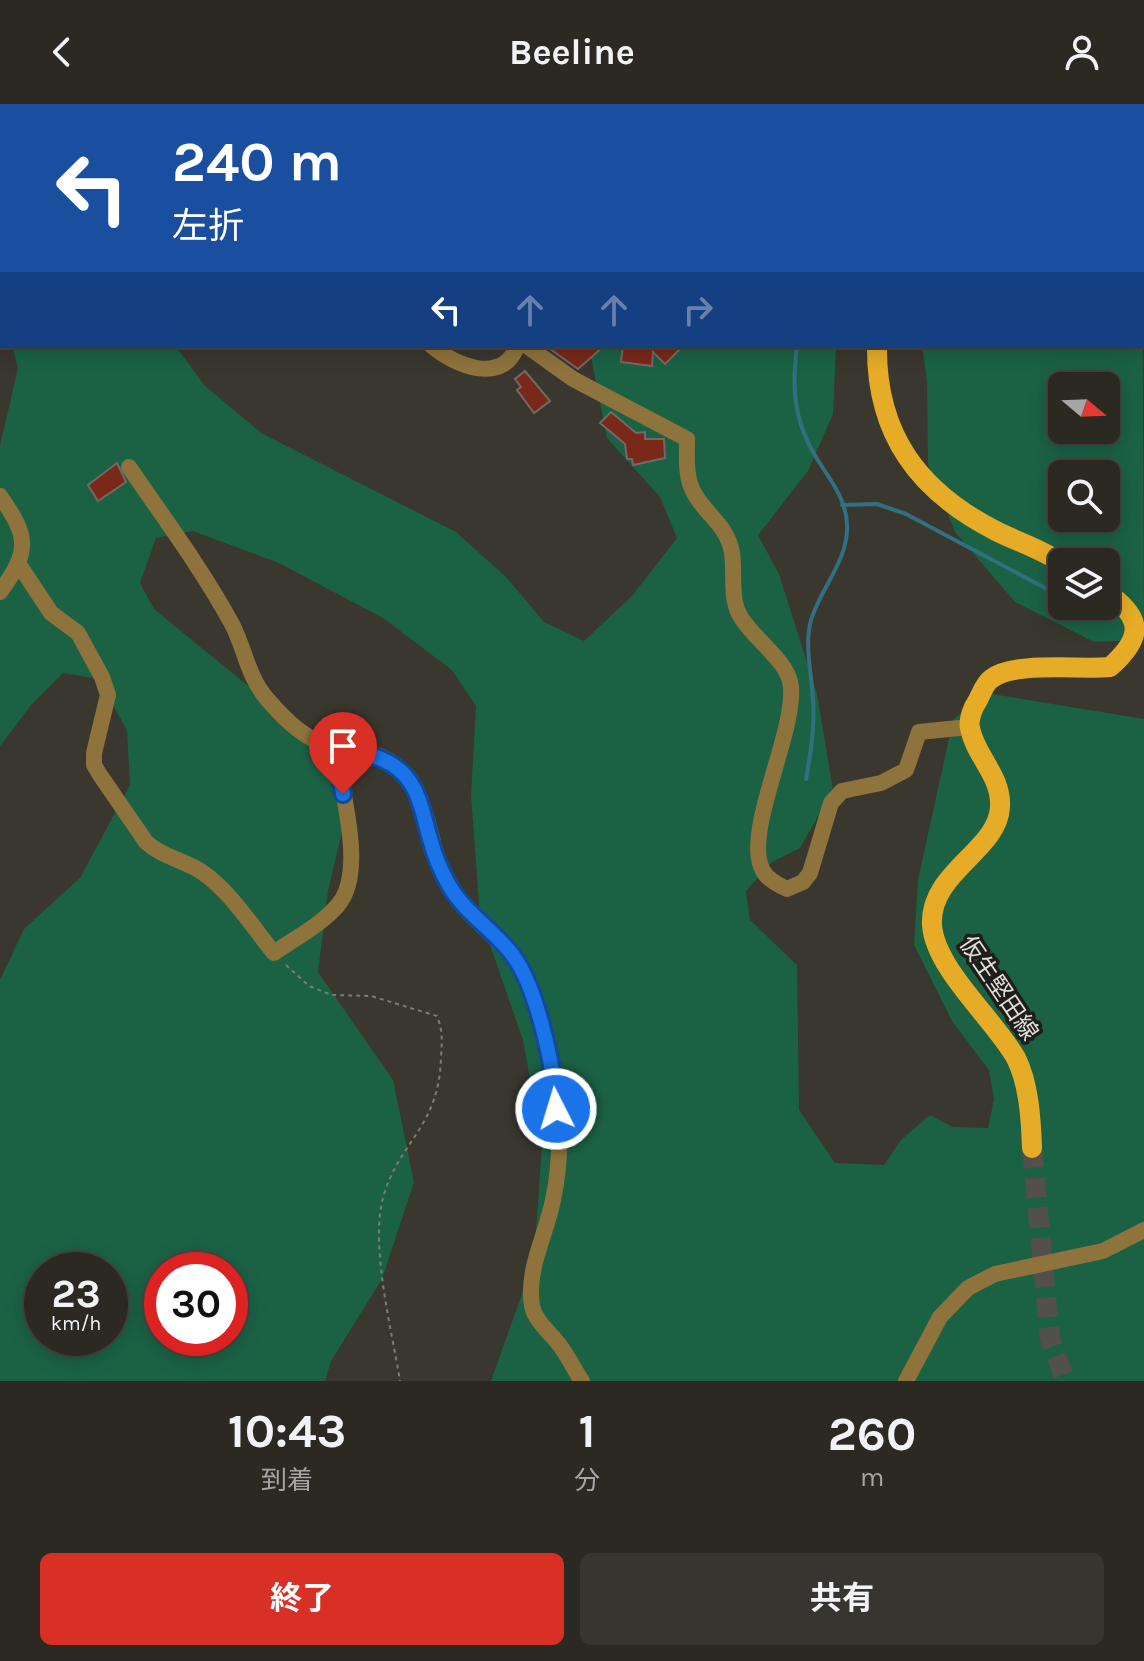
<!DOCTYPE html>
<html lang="ja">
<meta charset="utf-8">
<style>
body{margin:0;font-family:Karla,"Noto Sans JP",sans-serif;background:#37352f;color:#f1f3f6;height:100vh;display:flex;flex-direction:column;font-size:30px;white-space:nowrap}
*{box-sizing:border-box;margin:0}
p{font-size:26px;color:#a6a6a5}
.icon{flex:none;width:44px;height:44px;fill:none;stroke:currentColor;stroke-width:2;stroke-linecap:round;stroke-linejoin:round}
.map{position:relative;height:1277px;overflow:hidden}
.details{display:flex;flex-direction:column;background:#2b2922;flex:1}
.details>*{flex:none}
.hud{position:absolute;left:0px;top:0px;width:1144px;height:244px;box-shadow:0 4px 20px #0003,0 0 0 2px #474540;background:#1a4fa0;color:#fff;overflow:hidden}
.needle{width:52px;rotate:109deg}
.controls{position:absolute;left:1048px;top:268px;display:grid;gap:16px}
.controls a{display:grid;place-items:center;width:72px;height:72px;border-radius:12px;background:#2b2922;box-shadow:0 4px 20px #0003,0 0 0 2px #474540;font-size:40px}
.speed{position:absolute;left:24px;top:1148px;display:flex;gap:16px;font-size:40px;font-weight:700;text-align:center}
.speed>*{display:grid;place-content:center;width:104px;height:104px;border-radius:50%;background:#2b2922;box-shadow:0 4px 20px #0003,0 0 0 2px #474540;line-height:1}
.speed small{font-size:20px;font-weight:400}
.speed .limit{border:12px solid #d22;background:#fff;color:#111}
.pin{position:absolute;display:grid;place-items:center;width:68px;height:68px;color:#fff;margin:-82px -34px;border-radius:50% 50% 50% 0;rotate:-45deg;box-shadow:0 0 8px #0007}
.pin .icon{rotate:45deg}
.me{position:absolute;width:88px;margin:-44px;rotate:355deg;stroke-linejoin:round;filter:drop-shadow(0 0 6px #0008)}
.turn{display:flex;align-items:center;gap:28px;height:168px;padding:0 40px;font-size:36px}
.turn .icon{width:104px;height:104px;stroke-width:2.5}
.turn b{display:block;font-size:56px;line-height:68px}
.lanes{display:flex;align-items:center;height:76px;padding:0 40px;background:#0003;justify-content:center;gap:40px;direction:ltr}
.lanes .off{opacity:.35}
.eta{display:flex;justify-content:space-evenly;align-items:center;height:136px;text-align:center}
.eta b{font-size:48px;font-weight:700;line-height:56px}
.button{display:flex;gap:16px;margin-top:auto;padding:16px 40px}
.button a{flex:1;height:92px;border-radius:12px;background:#d93025;color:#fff;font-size:32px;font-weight:700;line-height:92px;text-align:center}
.button a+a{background:#37352f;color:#f1f3f6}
header{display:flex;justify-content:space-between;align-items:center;height:104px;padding:0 40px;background:#2b2922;font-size:36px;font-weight:700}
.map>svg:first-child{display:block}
</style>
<header><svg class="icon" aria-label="back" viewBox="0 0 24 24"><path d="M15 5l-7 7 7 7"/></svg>Beeline<svg class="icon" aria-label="person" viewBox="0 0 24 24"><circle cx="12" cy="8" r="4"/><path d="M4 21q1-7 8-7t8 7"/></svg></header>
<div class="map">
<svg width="1144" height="1277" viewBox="0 0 1144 1277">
<rect width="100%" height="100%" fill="#39372e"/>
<g fill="#1b6245" fill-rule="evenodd">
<path d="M 1142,78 L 1144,536 L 1094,538 L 1015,498 L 955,428 L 928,360 L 927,277 L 922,242 L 1142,242 ZM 1062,282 L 1106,282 L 1106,326 L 1062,326 ZM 1062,370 L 1106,370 L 1106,414 L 1062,414 ZM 1062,458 L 1106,458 L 1106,502 L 1062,502 Z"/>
<path d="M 12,242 L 176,242 L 204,281 L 261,329 L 456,428 L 506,473 L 544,518 L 584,537 L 632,492 L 677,434 L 660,393 L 607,334 L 589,242 L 836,242 L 833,310 L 808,367 L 758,431 L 779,470 L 817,590 L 833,686 L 800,744 L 772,758 L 746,787 L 750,816 L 797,861 L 799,1006 L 835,1059 L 884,1061 L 901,1036 L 930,1011 L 953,1023 L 988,1024 L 994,995 L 989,966 L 952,917 L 914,841 L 918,776 L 953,616 L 986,589 L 1144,615 L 1144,1277 L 491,1277 L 534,1156 L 542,1041 L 523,936 L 480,812 L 471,691 L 476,602 L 452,566 L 383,514 L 279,459 L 193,427 L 156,434 L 140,479 L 154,505 L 242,577 L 333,644 L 347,706 L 328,787 L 318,868 L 393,976 L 414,1078 L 382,1175 L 331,1257 L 325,1277 L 0,1277 L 0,876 L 24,825 L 80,774 L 130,681 L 127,626 L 98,575 L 63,569 L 31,601 L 0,642 L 0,342 L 18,264 ZM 42,1166 L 110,1166 L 110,1234 L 42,1234 ZM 162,1166 L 230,1166 L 230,1234 L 162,1234 Z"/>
</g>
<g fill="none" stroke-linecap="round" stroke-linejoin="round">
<g stroke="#307081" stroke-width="4">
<path d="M 807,0 L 807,2"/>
<path d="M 797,242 C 792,281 793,313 813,348 C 826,371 846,392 847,420 C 849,456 821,483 811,516 C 804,541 812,571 813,596 C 815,622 811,649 806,675"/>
<path d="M 842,401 L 877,400 L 906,410 L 1062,493"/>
<path d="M 1081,502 L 1095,509"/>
</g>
</g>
<g fill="#7a2817" stroke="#746865" stroke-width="2">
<path d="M 546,242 L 604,242 L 578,265 Z"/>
<path d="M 623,242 L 683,242 L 665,260 L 653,248 L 652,262 L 621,258 Z"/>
<path d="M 525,267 L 550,297 L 534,309 L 517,286 L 521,283 L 515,275 Z"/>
<path d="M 611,308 L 636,329 L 645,328 L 645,335 L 664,335 L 665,354 L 633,361 L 632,355 L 627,355 L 625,340 L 600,319 Z"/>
<path d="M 117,359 L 126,378 L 98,397 L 88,381 Z"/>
</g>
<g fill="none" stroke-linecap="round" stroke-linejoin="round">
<path stroke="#525048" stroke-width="20" stroke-dasharray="20 10" stroke-linecap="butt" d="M 1032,1044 L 1050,1235 L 1066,1277"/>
<path stroke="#7d7b74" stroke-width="2" stroke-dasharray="4 4" stroke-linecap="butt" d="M 286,861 L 309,882 L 332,891 L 371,892 L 437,912 C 443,927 442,938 441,954 C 439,1024 398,1038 383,1094 C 370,1142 392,1227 400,1277"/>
<g stroke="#8f733d" stroke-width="16">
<path d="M 46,0 L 47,2"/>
<path d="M 167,0 L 169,2"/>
<path d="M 452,0 L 452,2"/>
<path d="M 0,88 L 2,88"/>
<path d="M 432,242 C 454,261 503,282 517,242"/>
<path d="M 527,242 L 573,275 L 687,335 C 687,352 685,373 694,389 C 706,411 728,422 732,449 C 735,468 730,492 739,510 C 751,534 789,556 791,583 C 795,631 742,730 763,767 C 768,776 778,781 787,785 L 803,778 L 810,769 L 831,699 L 842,687 L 881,679 L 906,666 L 919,628 L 969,623"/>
<path d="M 129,363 C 164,414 202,465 232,520 C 245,545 248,574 268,596 C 288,619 306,636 335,644 C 353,649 372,646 388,656 C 431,681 427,740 447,779 C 468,819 513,839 529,882 C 554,948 568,1027 553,1096 C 546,1132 526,1165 532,1202 C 536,1220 554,1231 563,1246 C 570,1256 575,1267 582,1277"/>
<path d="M 0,392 C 29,433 30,447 0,488"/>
<path d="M 18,459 L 51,509 L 78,529 L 102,573 L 108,591 L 94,649 L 94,661 L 100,671 L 146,738 C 162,753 184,756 202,768 C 231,788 251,821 274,849 C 295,834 321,821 338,801 C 367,767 340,685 336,644"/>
<path d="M 906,1277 L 940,1213 L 968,1184 L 995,1170 L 1103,1147 L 1144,1126"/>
</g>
<g stroke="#e6ac27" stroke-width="20">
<path d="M 858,0 L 859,2"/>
<path d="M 877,242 C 876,330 918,387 996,427 C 1018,438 1041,445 1062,459"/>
<path d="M 1032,1044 C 1031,1015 1029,980 1016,954 C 994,915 935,865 932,821 C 929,768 998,747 1000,703 C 1002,672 975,652 970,624 C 968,616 973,603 978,596 C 981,590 985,579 991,575 C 1013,557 1080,566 1110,563 C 1143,534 1144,514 1106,488"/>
</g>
</g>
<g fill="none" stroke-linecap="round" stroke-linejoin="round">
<defs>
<path id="route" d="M 343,690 L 336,644 C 442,656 409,713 449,781 C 465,810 496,827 514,853 C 537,885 555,966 556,1005"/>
</defs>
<use href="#route" stroke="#114b97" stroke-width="20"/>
<use href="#route" stroke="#1a73e8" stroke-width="14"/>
</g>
<g text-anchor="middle" stroke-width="7" stroke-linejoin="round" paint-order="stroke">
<g font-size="24" fill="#dfded8" stroke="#1f1e1a">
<text transform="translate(999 884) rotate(56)" y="8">仮生堅田線</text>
</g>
</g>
</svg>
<div class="controls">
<a><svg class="needle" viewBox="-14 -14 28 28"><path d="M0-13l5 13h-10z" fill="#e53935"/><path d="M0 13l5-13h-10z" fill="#a6a6a5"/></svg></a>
<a><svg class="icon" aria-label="search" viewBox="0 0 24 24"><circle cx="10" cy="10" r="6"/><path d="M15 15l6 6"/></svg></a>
<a><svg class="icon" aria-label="layers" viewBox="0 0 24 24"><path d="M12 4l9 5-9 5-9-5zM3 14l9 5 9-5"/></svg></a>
</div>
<div class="speed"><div>23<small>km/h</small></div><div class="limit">30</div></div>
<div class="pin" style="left:343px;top:690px;background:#d93025"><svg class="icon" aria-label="arrive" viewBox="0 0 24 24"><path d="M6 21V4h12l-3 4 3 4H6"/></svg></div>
<svg class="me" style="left:556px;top:1005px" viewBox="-20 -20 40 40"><circle r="17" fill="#1a73e8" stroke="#fff" stroke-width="3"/><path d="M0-11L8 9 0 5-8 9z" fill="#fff"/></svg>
<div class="hud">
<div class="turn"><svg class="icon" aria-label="left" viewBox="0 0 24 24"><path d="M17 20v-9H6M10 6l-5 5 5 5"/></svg><div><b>240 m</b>左折</div></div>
<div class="lanes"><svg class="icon" aria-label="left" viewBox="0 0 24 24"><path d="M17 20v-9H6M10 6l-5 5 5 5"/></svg><svg class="icon off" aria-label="ahead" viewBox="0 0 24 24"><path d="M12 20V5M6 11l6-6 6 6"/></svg><svg class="icon off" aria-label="ahead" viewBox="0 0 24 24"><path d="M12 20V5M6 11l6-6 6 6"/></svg><svg class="icon off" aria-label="right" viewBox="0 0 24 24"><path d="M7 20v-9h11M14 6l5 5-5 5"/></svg></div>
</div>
</div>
<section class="details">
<div class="eta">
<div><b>10:43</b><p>到着</p></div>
<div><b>1</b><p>分</p></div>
<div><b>260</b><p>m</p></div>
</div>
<div class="button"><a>終了</a><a>共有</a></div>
</section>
